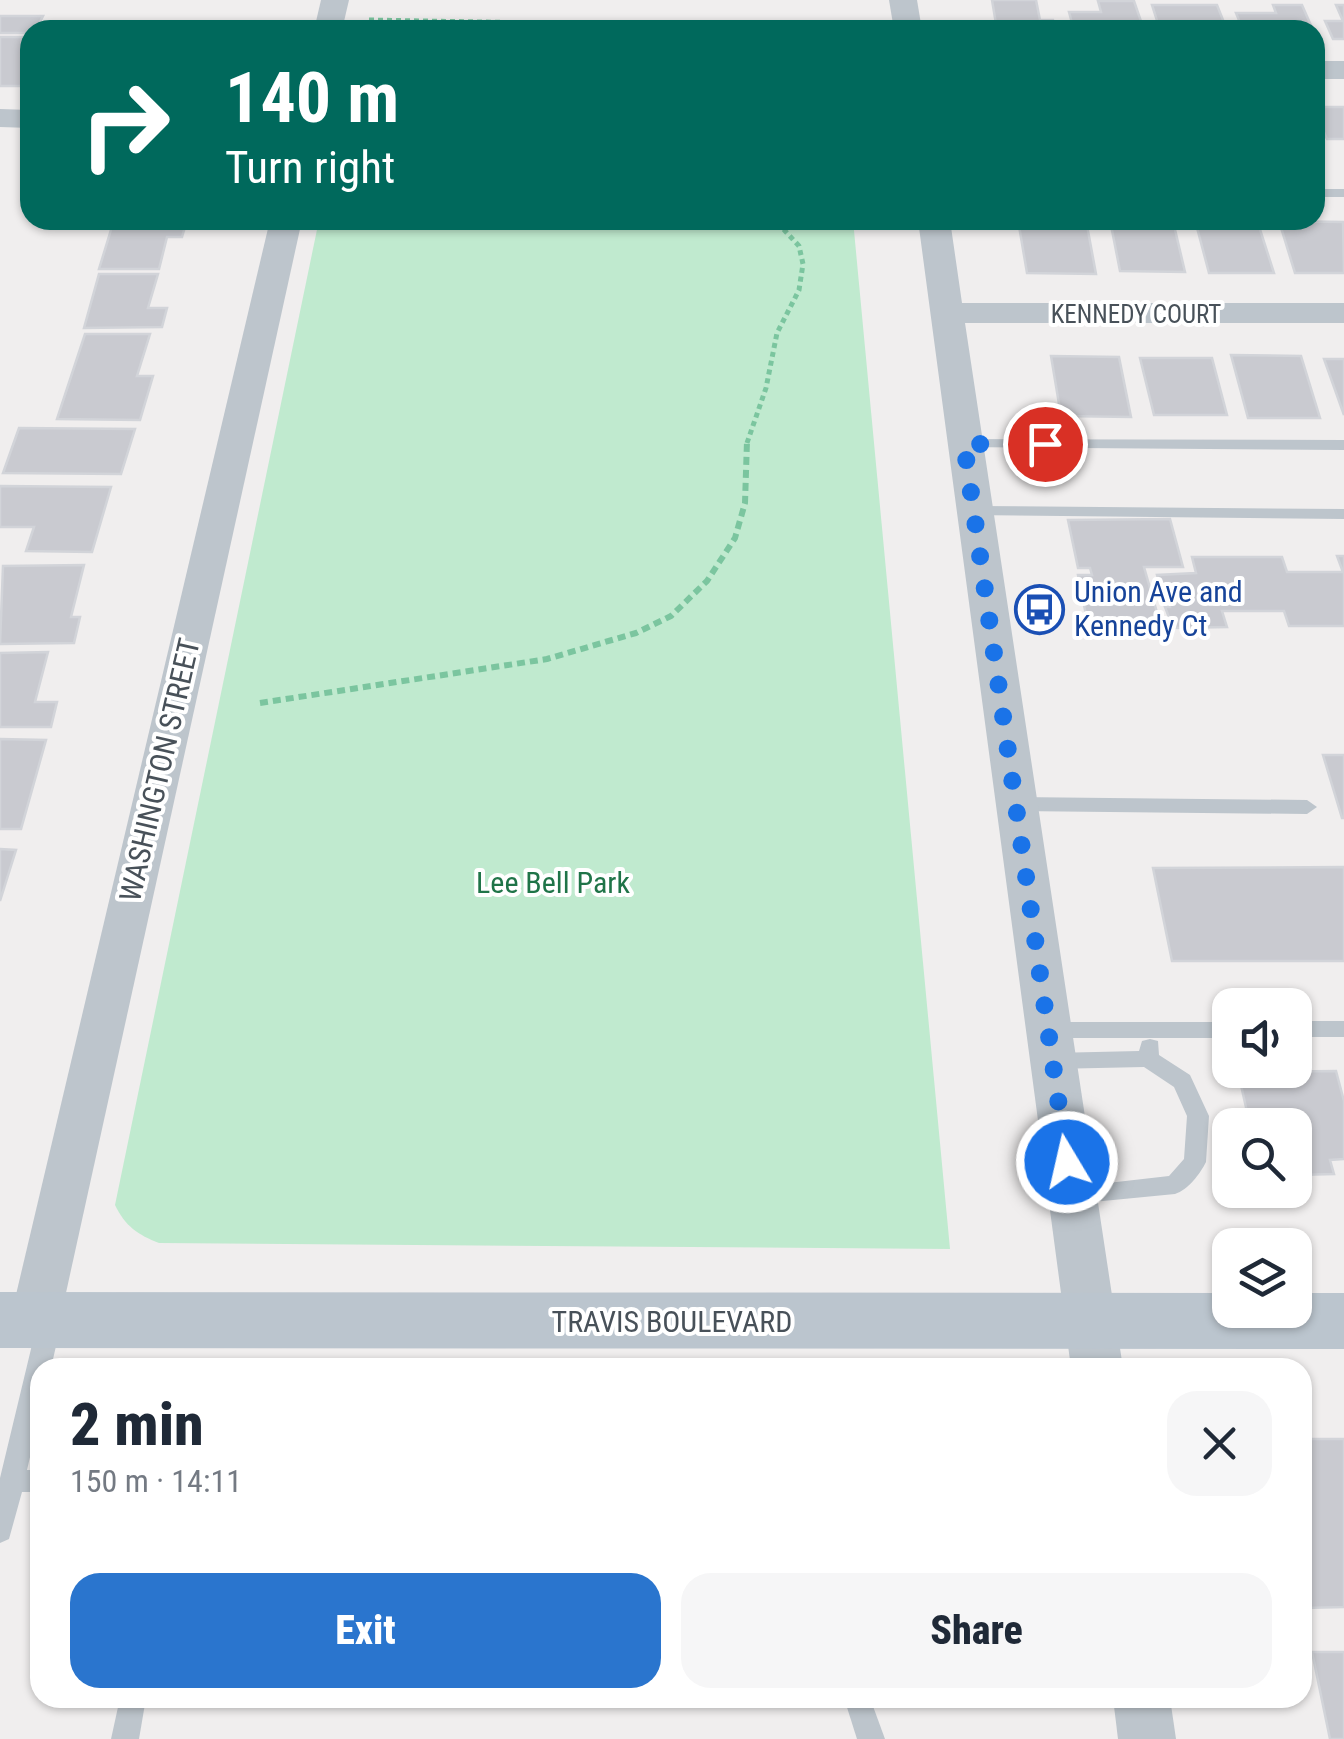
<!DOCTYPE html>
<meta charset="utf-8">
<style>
body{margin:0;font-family:"Roboto Condensed",sans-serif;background:#f6f6f7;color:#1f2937;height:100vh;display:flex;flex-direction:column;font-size:38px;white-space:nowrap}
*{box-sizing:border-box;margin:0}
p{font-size:32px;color:#747a83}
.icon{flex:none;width:55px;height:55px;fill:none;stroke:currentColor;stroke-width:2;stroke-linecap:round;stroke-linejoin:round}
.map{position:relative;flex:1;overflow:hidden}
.drawer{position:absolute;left:30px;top:1358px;width:1282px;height:350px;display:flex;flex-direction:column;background:#fff;border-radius:30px;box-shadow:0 2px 8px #0004}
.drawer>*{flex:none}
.guide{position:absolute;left:20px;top:20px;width:1305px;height:210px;border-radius:30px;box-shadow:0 2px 8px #0004;background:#00695c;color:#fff;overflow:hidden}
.controls{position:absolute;left:1212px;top:988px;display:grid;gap:20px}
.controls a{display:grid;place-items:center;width:100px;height:100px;border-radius:20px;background:#fff;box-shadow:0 2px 8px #0004;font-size:50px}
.pin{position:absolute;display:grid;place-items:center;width:85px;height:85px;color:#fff;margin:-42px;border:5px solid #fff;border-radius:50%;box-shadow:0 2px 10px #0007}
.me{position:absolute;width:110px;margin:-55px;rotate:351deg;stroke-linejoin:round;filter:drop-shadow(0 0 8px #0008)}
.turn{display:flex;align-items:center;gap:35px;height:210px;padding:0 40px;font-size:45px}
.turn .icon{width:130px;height:130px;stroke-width:2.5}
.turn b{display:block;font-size:70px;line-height:85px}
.round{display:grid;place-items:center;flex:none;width:105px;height:105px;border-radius:30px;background:#f6f6f7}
.head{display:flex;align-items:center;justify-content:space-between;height:170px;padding:0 40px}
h1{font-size:60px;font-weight:800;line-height:75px}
.primary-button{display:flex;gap:20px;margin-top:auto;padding:20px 40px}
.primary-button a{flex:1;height:115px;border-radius:30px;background:#2a75ce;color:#fff;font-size:40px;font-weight:800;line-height:115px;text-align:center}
.primary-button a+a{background:#f6f6f7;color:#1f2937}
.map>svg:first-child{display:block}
</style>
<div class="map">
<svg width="1344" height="1739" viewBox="0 0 1344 1739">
<rect width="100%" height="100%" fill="#f0eeee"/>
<g fill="#c0eacf">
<path d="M 359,23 L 835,29 L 835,30 L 358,30 Z"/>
<path d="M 319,220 L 853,220 L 950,1249 L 159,1243 C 138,1235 125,1226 115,1205 Z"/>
</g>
<g fill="#c9cad0" stroke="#d2d4d9" stroke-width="2.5">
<path d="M 992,0 L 1036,0 L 1040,20 L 1053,20 L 1055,30 L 997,30 Z"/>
<path d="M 1098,1 L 1134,1 L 1144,30 L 1074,30 L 1069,12 L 1101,12 Z"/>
<path d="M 1152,5 L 1217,5 L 1227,30 L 1160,30 Z"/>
<path d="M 1273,5 L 1302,5 L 1313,30 L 1243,30 L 1236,13 L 1276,13 Z"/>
<path d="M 1336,5 L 1344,5 L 1344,39 L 1333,39 L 1325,21 L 1343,21 Z"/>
<path d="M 0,16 L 43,16 L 36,30 L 30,33 L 0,33 Z"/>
<path d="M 0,37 L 30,37 L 28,86 L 0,86 Z"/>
<path d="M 1315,107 L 1344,107 L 1344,139 L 1327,139 L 1323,130 L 1315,130 Z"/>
<path d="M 114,220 L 187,220 L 182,237 L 167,237 L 159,269 L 99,269 Z"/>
<path d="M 1018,220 L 1086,220 L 1096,274 L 1027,273 Z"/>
<path d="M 1110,220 L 1173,221 L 1185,272 L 1120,271 Z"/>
<path d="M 1195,220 L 1257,220 L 1274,273 L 1209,273 Z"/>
<path d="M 1279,221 L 1343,222 L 1344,273 L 1295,273 Z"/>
<path d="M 99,274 L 158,274 L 148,308 L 167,308 L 162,327 L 84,328 Z"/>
<path d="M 85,334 L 150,334 L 137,376 L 153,376 L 140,420 L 57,419 Z"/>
<path d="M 1231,355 L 1301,356 L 1320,418 L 1248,418 Z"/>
<path d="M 1051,356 L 1119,357 L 1131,417 L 1061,416 Z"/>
<path d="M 1140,358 L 1212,358 L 1227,415 L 1154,415 Z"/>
<path d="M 1324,359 L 1344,359 L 1344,415 Z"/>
<path d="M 19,428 L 135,429 L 121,474 L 3,473 Z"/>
<path d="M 0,486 L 111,487 L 92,552 L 26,551 L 34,527 L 0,527 Z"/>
<path d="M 1170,519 L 1183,567 L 1144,567 L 1162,630 L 1089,630 L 1078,575 L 1092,575 L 1090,568 L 1078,568 L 1068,520 Z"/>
<path d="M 1337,556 L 1344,556 L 1344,626 L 1289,626 L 1284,611 L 1222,611 L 1227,627 L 1173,628 L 1165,607 L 1170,607 L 1164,585 L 1160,585 L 1157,575 L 1196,573 L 1192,557 L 1282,557 L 1287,572 L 1343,572 Z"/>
<path d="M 84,565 L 71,617 L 80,617 L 74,643 L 0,644 L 3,566 Z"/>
<path d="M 48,652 L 35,702 L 57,702 L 51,727 L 0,727 L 0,653 Z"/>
<path d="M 0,739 L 46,740 L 21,829 L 0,829 Z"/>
<path d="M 1323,755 L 1344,755 L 1344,818 L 1342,818 Z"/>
<path d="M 0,849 L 16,850 L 0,901 Z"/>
<path d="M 1344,867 L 1344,961 L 1172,961 L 1153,868 Z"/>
<path d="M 1336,1071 L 1344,1101 L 1344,1159 L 1330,1160 L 1334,1174 L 1295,1175 L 1295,1125 L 1250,1125 L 1238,1072 Z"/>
<path d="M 1302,1439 L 1344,1439 L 1344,1607 L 1304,1608 Z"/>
<path d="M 1312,1652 L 1344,1652 L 1344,1739 L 1330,1739 Z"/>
</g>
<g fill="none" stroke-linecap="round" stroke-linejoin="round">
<g stroke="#7bc59f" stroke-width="5" stroke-dasharray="5 4" stroke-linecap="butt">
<path d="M 369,20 L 872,29"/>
<path d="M 747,443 L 766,388 L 777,333 L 799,290 L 803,264 L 799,246 L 775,220"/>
</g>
<path stroke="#7bc59f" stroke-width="6" stroke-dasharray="8 5" stroke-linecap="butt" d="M 260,703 L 547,659 L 636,633 L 671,616 L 707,581 L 735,538 L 745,503 L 747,441"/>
<g fill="#bdc5cc" fill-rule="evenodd">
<rect x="1315" y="189" width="29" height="8"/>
<path d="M 964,439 L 1344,440 L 1344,450 L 958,447 L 956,444 Z"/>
<path d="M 974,506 L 1344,509 L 1344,519 L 968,515 L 968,507 Z"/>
<path d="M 1015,797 L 1307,800 L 1317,807 L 1307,814 L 1015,811 L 1005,804 Z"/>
<rect x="1295" y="1021" width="49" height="16"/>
<path d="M 1047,1022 L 1230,1022 L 1230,1038 L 1047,1038 L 1039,1036 L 1036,1030 L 1039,1024 Z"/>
<path d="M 1150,1039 L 1158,1041 L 1159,1055 L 1190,1075 L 1209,1116 L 1206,1162 C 1200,1174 1188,1190 1175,1194 L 1072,1204 L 1064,1202 L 1061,1195 L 1064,1188 L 1169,1176 L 1184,1159 L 1187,1116 L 1174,1087 L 1144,1067 L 1052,1069 L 1044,1067 L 1041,1061 L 1044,1055 L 1052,1053 L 1139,1051 L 1142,1041 Z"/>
<path d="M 49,1314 L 57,1317 L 61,1324 L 51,1368 L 40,1368 L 40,1414 L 27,1470 L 40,1470 L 40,1492 L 22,1492 L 9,1539 L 0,1543 L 0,1478 L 37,1324 L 41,1317 Z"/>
<path d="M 120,1698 L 146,1698 L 139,1739 L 111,1739 Z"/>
<path d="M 844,1698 L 870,1698 L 885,1739 L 857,1739 Z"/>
</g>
<g fill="#bdc5cc" fill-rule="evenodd">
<path d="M 321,0 L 349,0 L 342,30 L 314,30 Z"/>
<path d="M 889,0 L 917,0 L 922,30 L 894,30 Z"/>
<rect x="1315" y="61" width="29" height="18"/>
<path d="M 0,109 L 30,110 L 30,128 L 0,127 Z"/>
<path d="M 270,220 L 302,220 L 60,1320 L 53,1335 L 35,1342 L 17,1335 L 10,1320 Z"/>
<path d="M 918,220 L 950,220 L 962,303 L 1344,303 L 1344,323 L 965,323 L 1123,1368 L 1071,1368 Z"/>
<path d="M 1113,1698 L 1170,1698 L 1176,1739 L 1118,1739 Z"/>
</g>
<path fill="#bbc5ce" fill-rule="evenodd" d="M 0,1292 L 1230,1293 L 1230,1310 L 1295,1310 L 1295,1293 L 1344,1293 L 1344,1349 L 0,1348 Z"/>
</g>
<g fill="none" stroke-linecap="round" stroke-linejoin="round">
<path stroke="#1a73e8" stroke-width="18" stroke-dasharray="0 32.4" d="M 1045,444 L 964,444 L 1067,1162"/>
</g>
<defs>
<symbol id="bus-ring" viewBox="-11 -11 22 22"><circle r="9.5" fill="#fff" stroke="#1a4fb4" stroke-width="1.5"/><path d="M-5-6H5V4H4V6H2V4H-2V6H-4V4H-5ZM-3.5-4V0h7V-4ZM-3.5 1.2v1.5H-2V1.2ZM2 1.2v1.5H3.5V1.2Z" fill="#1a4fb4"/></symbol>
</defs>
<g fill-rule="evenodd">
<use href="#bus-ring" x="1012" y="582" width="55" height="55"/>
</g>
<g text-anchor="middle" stroke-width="8" stroke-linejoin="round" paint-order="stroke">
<g font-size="25" fill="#485159" stroke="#fff">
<text x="1136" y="323">KENNEDY COURT</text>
</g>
<g font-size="30" fill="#164399" stroke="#fff" text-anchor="start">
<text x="1074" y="602">Union Ave and<tspan x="1074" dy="34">Kennedy Ct</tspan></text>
</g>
<g font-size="30" fill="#485159" stroke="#fff">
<text transform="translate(160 770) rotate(-77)" y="10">WASHINGTON STREET</text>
<text x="672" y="1332">TRAVIS BOULEVARD</text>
</g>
<g font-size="30" fill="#1f7448" stroke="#fff">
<text x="553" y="893">Lee Bell Park</text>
</g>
</g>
</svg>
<div class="controls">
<a><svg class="icon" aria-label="sound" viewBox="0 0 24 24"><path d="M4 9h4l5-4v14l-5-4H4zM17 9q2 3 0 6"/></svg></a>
<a><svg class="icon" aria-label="search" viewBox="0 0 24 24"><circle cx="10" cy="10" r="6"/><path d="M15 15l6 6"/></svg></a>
<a><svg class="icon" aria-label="layers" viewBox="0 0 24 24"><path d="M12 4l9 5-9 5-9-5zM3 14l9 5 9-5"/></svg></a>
</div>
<div class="pin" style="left:1045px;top:444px;background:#d93025"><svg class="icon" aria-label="arrive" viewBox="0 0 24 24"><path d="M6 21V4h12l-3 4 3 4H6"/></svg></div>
<svg class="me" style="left:1067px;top:1162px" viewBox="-20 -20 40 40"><circle r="17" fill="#1a73e8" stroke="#fff" stroke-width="3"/><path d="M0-11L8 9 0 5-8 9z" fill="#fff"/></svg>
<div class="guide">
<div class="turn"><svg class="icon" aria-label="right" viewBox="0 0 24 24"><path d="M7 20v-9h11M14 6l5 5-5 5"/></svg><div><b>140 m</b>Turn right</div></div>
</div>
<section class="drawer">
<div class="head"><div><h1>2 min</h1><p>150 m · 14:11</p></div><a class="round"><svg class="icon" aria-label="close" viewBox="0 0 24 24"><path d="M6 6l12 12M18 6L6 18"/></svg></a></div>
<div class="primary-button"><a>Exit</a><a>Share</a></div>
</section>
</div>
